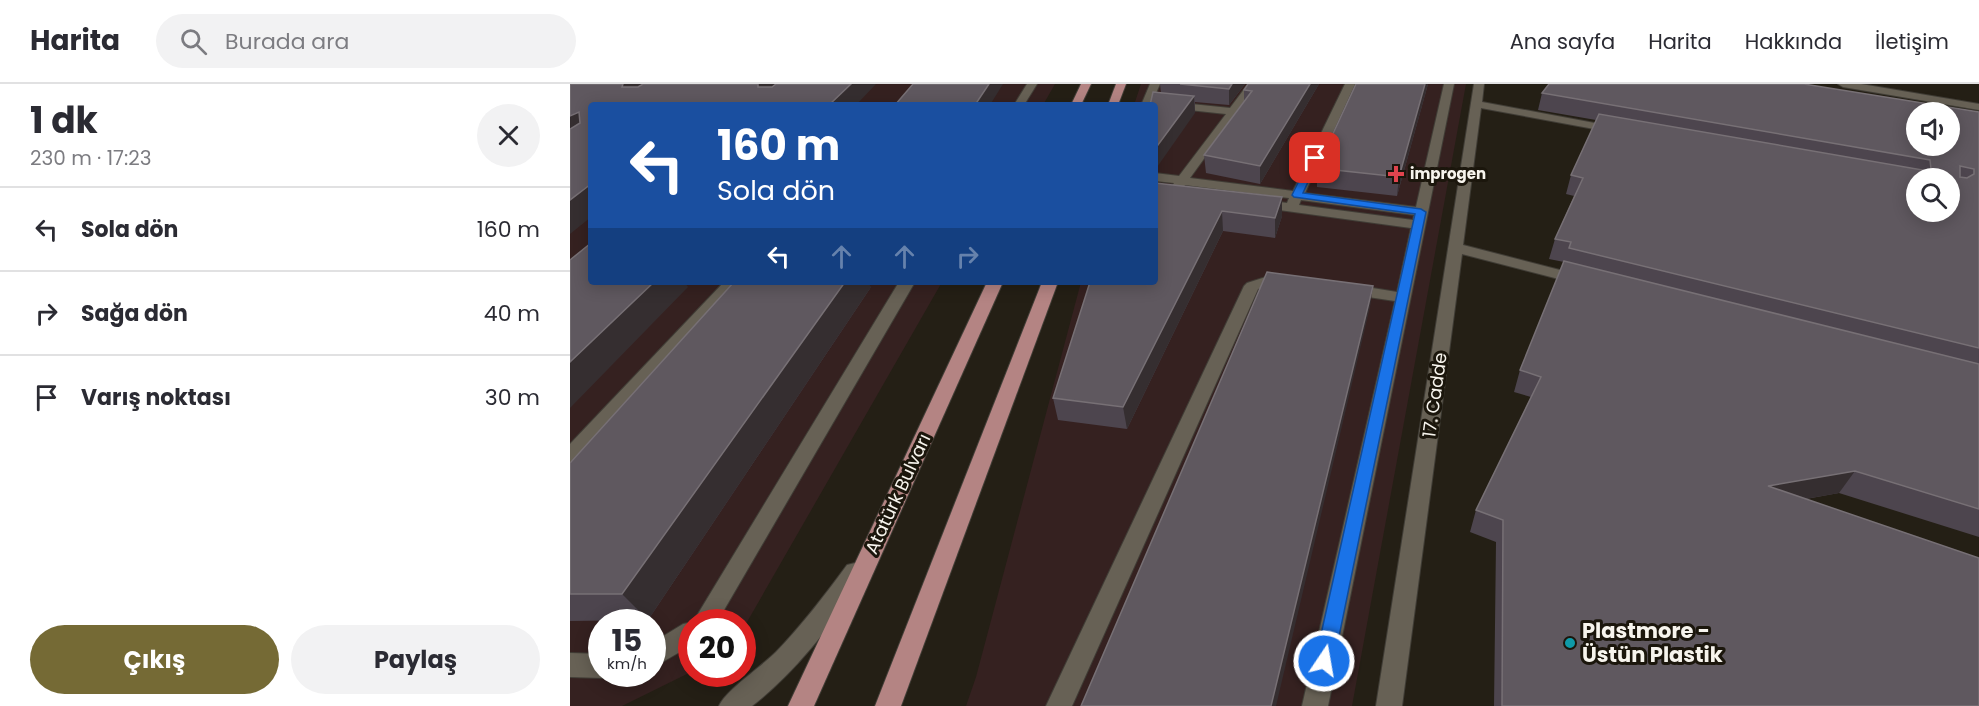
<!DOCTYPE html>
<html lang="tr">
<meta charset="utf-8">
<style>
body{margin:0;font-family:Poppins,sans-serif;background:#f2f2f3;color:#2b2b33;height:100vh;display:flex;flex-direction:column;font-size:22px;white-space:nowrap}
*{box-sizing:border-box;margin:0}
p{font-size:20px;color:#7c7c81}
.icon{flex:none;width:33px;height:33px;fill:none;stroke:currentColor;stroke-width:2;stroke-linecap:round;stroke-linejoin:round}
.map{position:relative;flex:1;overflow:hidden}
.side{display:flex;flex-direction:column;background:#fff;width:570px}
.side>*{flex:none}
.banner{position:absolute;left:18px;top:18px;width:570px;height:183px;border-radius:6px;box-shadow:0 3px 15px #0003;background:#1a4fa0;color:#fff;overflow:hidden}
.tools{position:absolute;left:1336px;top:18px;display:grid;gap:12px}
.tools a{display:grid;place-items:center;width:54px;height:54px;border-radius:50%;background:#fff;box-shadow:0 3px 15px #0003;font-size:30px}
.speed{position:absolute;left:18px;top:525px;display:flex;gap:12px;font-size:30px;font-weight:700;text-align:center}
.speed>*{display:grid;place-content:center;width:78px;height:78px;border-radius:50%;background:#fff;box-shadow:0 3px 15px #0003;line-height:1}
.speed small{font-size:15px;font-weight:400}
.speed .limit{border:9px solid #d22;background:#fff;color:#111}
.pin{position:absolute;display:grid;place-items:center;width:51px;height:51px;color:#fff;margin:-26px;border-radius:12px;box-shadow:0 3px 9px #0006}
.me{position:absolute;width:66px;margin:-33px;rotate:12deg;stroke-linejoin:round;filter:drop-shadow(0 0 4px #0008)}
.turn{display:flex;align-items:center;gap:21px;height:126px;padding:0 30px;font-size:27px}
.turn .icon{width:78px;height:78px;stroke-width:2.5}
.turn b{display:block;font-size:42px;line-height:51px}
.lanes{display:flex;align-items:center;height:57px;padding:0 30px;background:#0003;justify-content:center;gap:30px;direction:ltr}
.lanes .off{opacity:.35}
.round{display:grid;place-items:center;flex:none;width:63px;height:63px;border-radius:32px;background:#f2f2f3}
.head{display:flex;align-items:center;justify-content:space-between;height:102px;padding:0 30px}
h1{font-size:36px;font-weight:700;line-height:45px}
.button{display:flex;gap:12px;margin-top:auto;padding:12px 30px}
.button a{flex:1;height:69px;border-radius:36px;background:#756a35;color:#fff;font-size:24px;font-weight:700;line-height:69px;text-align:center}
.button a+a{background:#f2f2f3;color:#2b2b33}
ul{padding:0;list-style:none}
li{display:flex;align-items:center;gap:18px;height:84px;padding:0 30px;border-top:2px solid #e1e1e2}
li div{flex:1}
li b{display:block;font-size:22px}
li em{font-style:normal}
header{display:flex;align-items:center;gap:36px;box-sizing:border-box;height:84px;padding:0 30px;background:#fff;border-bottom:2px solid #e1e1e2}
header strong{font-size:28px}
nav{display:flex;gap:33px;margin-inline-start:auto;font-size:21px}
.search{width:420px;height:54px;background:#f2f2f3;display:flex;align-items:center;gap:15px;box-sizing:border-box;padding:0 21px;border-radius:33px;color:#7c7c81;font-size:22px}
main{display:flex;flex:1;min-height:0}
.map>svg:first-child{display:block}
</style>
<header>
<strong>Harita</strong>
<div class="search"><svg class="icon" aria-label="search" viewBox="0 0 24 24"><circle cx="10" cy="10" r="6"/><path d="M15 15l6 6"/></svg>Burada ara</div>
<nav><a>Ana sayfa</a><a>Harita</a><a>Hakkında</a><a>İletişim</a></nav>
</header>
<main>
<section class="side">
<div class="head"><div><h1>1 dk</h1><p>230 m · 17:23</p></div><a class="round"><svg class="icon" aria-label="close" viewBox="0 0 24 24"><path d="M6 6l12 12M18 6L6 18"/></svg></a></div>
<ul>
<li><svg class="icon" aria-label="left" viewBox="0 0 24 24"><path d="M17 20v-9H6M10 6l-5 5 5 5"/></svg><div><b>Sola dön</b></div><em>160 m</em></li>
<li><svg class="icon" aria-label="right" viewBox="0 0 24 24"><path d="M7 20v-9h11M14 6l5 5-5 5"/></svg><div><b>Sağa dön</b></div><em>40 m</em></li>
<li><svg class="icon" aria-label="arrive" viewBox="0 0 24 24"><path d="M6 21V4h12l-3 4 3 4H6"/></svg><div><b>Varış noktası</b></div><em>30 m</em></li>
</ul>
<div class="button"><a>Çıkış</a><a>Paylaş</a></div>
</section>
<div class="map">
<svg width="1409" height="622" viewBox="0 0 1409 622">
<rect width="100%" height="100%" fill="#241f15"/>
<g fill="#352120" fill-rule="evenodd">
<path d="M 0,0 L 485,0 L 473,21 L 21,21 L 21,198 L 372,198 L 173,545 L 172,538 L 122,538 L 121,588 L 52,622 L 0,622 ZM 32,538 L 82,538 L 82,590 L 32,590 Z"/>
<path d="M 571,0 L 896,0 L 782,622 L 396,622 L 406,593 L 511,198 L 585,198 L 585,21 L 564,21 Z"/>
</g>
<g fill="none" stroke-linecap="round" stroke-linejoin="round">
<defs>
<g id="minor">
<path d="M 457,0 L 467,0 L 454,21 L 444,21 Z"/>
<path d="M 580,0 L 590,0 L 583,16 L 660,24 L 678,0 L 688,0 L 620,94 L 723,107 L 775,0 L 785,0 L 735,109 L 846,123 L 874,0 L 884,0 L 758,622 L 732,622 L 825,217 L 778,210 L 770,205 L 778,200 L 827,208 L 841,144 L 688,123 L 681,119 L 688,115 L 717,119 L 719,114 L 615,101 L 610,108 L 602,108 L 600,105 L 604,99 L 585,97 L 585,89 L 609,92 L 656,30 L 573,21 L 572,19 ZM 731,116 L 844,131 L 843,136 L 729,121 Z"/>
<path d="M 904,0 L 914,0 L 912,18 L 1046,43 L 1052,46 L 1046,49 L 911,24 L 893,161 L 1017,193 L 1020,196 L 1012,201 L 892,170 L 832,622 L 806,622 Z"/>
<path d="M 1268,0 L 1291,0 L 1409,20 L 1409,26 L 1273,3 Z"/>
<path d="M 705,190 L 720,193 L 723,196 L 720,199 L 706,200 L 688,205 L 502,622 L 476,622 L 674,202 L 677,199 Z"/>
<path d="M 154,198 L 170,198 L 7,377 L 0,379 L 0,360 Z"/>
<path d="M 329,198 L 345,198 L 147,538 L 122,538 L 122,561 L 82,584 L 82,559 L 113,540 L 123,538 Z"/>
<path d="M 285,479 L 293,481 L 296,488 L 293,495 C 261,541 227,587 182,622 L 149,622 C 156,606 191,583 206,568 C 232,541 255,511 277,481 Z"/>
<path d="M 0,569 L 32,570 L 32,590 L 41,590 L 32,594 L 0,593 Z"/>
</g>
<g id="major">
<path d="M 511,0 L 521,0 L 511,21 L 501,21 Z"/>
<path d="M 546,0 L 556,0 L 548,21 L 538,21 Z"/>
<path d="M 417,198 L 433,198 L 244,622 L 218,622 Z"/>
<path d="M 472,198 L 488,198 L 331,622 L 305,622 Z"/>
</g>
</defs>
<use href="#minor" stroke="#403d36" stroke-width="2"/>
<use href="#major" stroke="#403d36" stroke-width="2"/>
<use href="#minor" fill="#676155" fill-rule="evenodd"/>
<use href="#major" fill="#b48483" fill-rule="evenodd"/>
</g>
<g fill="#4d454e">
<path d="M 590,0 L 675,0 L 659,21 L 625,18 L 625,29 L 591,9 Z"/>
<path d="M 749,0 L 690,100 L 636,89 L 634,71 L 674,17 L 674,6 Z"/>
<path d="M 858,0 L 827,112 L 747,103 L 747,84 Z"/>
<path d="M 972,9 L 1409,28 L 1409,453 L 1269,409 L 1236,415 L 1409,622 L 924,622 L 926,458 L 900,448 L 906,426 L 961,313 L 944,308 L 950,286 L 994,178 L 979,175 L 985,155 L 1004,112 L 996,110 L 1001,91 L 1026,36 L 968,26 Z"/>
<path d="M 585,99 L 712,113 L 712,132 L 705,154 L 653,147 L 557,345 L 488,336 L 483,314 Z"/>
<path d="M 301,203 L 78,536 L 0,537 L 0,379 Z"/>
</g>
<g fill="#352e30">
<path d="M 53,0 L 92,0 L 64,19 L 52,3 Z"/>
<path d="M 188,0 L 219,0 L 197,19 L 188,3 Z"/>
<path d="M 281,0 L 306,0 L 286,21 L 259,21 Z"/>
<path d="M 419,0 L 433,0 L 420,21 L 405,21 Z"/>
<path d="M 662,0 L 675,0 L 659,21 L 659,5 Z"/>
<path d="M 740,0 L 749,0 L 690,100 L 690,82 Z"/>
<path d="M 855,0 L 858,0 L 827,112 L 829,93 Z"/>
<path d="M 624,12 L 625,29 L 585,86 L 585,65 Z"/>
<path d="M 9,28 L 21,47 L 0,59 L 0,32 Z"/>
<path d="M 21,100 L 21,133 L 0,150 L 0,116 Z"/>
<path d="M 712,113 L 712,132 L 705,154 L 705,134 Z"/>
<path d="M 652,127 L 653,147 L 557,345 L 553,323 Z"/>
<path d="M 84,198 L 116,198 L 115,199 L 118,203 L 0,324 L 0,278 Z"/>
<path d="M 275,198 L 298,198 L 301,203 L 78,536 L 52,510 Z"/>
<path d="M 803,202 L 800,223 L 706,622 L 701,622 Z"/>
<path d="M 1285,387 L 1269,409 L 1184,424 L 1198,402 Z"/>
</g>
<g fill="#5f585f" stroke="#777075" stroke-width="1.5" fill-rule="evenodd">
<path d="M 0,0 L 53,0 L 52,3 L 68,3 L 73,0 L 188,0 L 188,3 L 202,3 L 206,0 L 281,0 L 259,21 L 21,21 L 21,100 L 0,116 L 0,45 L 10,39 L 9,28 L 0,32 Z"/>
<path d="M 343,0 L 419,0 L 405,21 L 325,21 Z"/>
<path d="M 610,0 L 662,0 L 659,5 Z"/>
<path d="M 678,0 L 740,0 L 690,82 L 634,71 L 682,7 L 674,6 Z"/>
<path d="M 786,0 L 855,0 L 829,93 L 747,84 Z"/>
<path d="M 979,0 L 1234,0 L 1409,28 L 1409,264 L 999,164 L 1001,158 L 985,155 L 1013,94 L 1001,91 L 1029,30 L 1358,87 L 1361,85 L 1360,76 L 972,9 ZM 1347,28 L 1380,28 L 1380,62 L 1347,62 ZM 1390,82 L 1404,85 L 1404,90 L 1397,94 L 1390,93 ZM 1347,94 L 1380,94 L 1380,128 L 1347,128 Z"/>
<path d="M 583,8 L 624,12 L 585,65 L 585,21 L 580,21 Z"/>
<path d="M 585,99 L 712,113 L 705,134 L 652,127 L 553,323 L 483,314 L 520,198 L 585,198 Z"/>
<path d="M 21,159 L 21,198 L 84,198 L 0,278 L 0,176 Z"/>
<path d="M 994,177 L 1409,280 L 1409,425 L 1285,387 L 1198,402 L 1409,474 L 1409,622 L 932,622 L 933,436 L 906,426 L 971,293 L 950,286 Z"/>
<path d="M 697,188 L 803,202 L 701,622 L 511,622 Z"/>
<path d="M 164,198 L 275,198 L 52,510 L 0,510 L 0,379 Z"/>
</g>
<path fill="#1a73e8" stroke="#114b97" stroke-width="1.5" d="M 741,72 L 749,74 L 733,109 L 851,125 L 856,128 L 764,577 L 761,583 L 754,585 L 748,583 L 745,577 L 845,130 L 724,113 L 722,111 Z"/>
<path fill="#e0444e" stroke="#1b160c" stroke-width="2" d="M823 81h6v6h6v6h-6v6h-6v-6h-6v-6h6z"/>
<circle fill="#0f9aa8" stroke="#1b160c" stroke-width="2" cx="1000" cy="559" r="6"/>
<g text-anchor="middle" stroke-width="6" stroke-linejoin="round" paint-order="stroke">
<g font-size="15" font-weight="bold" fill="#f7f4ed" stroke="#1b160c" text-anchor="start">
<text x="840" y="95">improgen</text>
</g>
<g font-size="18" fill="#f7f4ed" stroke="#1b160c">
<text transform="translate(865 311) rotate(-82)" y="6">17. Cadde</text>
<text transform="translate(328 410) rotate(-65)" y="6">Atatürk Bulvarı</text>
</g>
<g font-size="21" font-weight="bold" fill="#f7f4ed" stroke="#1b160c" text-anchor="start">
<text x="1012" y="554">Plastmore -<tspan x="1012" dy="24">Üstün Plastik</tspan></text>
</g>
</g>
</svg>
<div class="tools">
<a><svg class="icon" aria-label="sound" viewBox="0 0 24 24"><path d="M4 9h4l5-4v14l-5-4H4zM17 9q2 3 0 6"/></svg></a>
<a><svg class="icon" aria-label="search" viewBox="0 0 24 24"><circle cx="10" cy="10" r="6"/><path d="M15 15l6 6"/></svg></a>
</div>
<div class="speed"><div>15<small>km/h</small></div><div class="limit">20</div></div>
<div class="pin" style="left:745px;top:74px;background:#d93025"><svg class="icon" aria-label="arrive" viewBox="0 0 24 24"><path d="M6 21V4h12l-3 4 3 4H6"/></svg></div>
<svg class="me" style="left:754px;top:577px" viewBox="-20 -20 40 40"><circle r="17" fill="#1a73e8" stroke="#fff" stroke-width="3"/><path d="M0-11L8 9 0 5-8 9z" fill="#fff"/></svg>
<div class="banner">
<div class="turn"><svg class="icon" aria-label="left" viewBox="0 0 24 24"><path d="M17 20v-9H6M10 6l-5 5 5 5"/></svg><div><b>160 m</b>Sola dön</div></div>
<div class="lanes"><svg class="icon" aria-label="left" viewBox="0 0 24 24"><path d="M17 20v-9H6M10 6l-5 5 5 5"/></svg><svg class="icon off" aria-label="ahead" viewBox="0 0 24 24"><path d="M12 20V5M6 11l6-6 6 6"/></svg><svg class="icon off" aria-label="ahead" viewBox="0 0 24 24"><path d="M12 20V5M6 11l6-6 6 6"/></svg><svg class="icon off" aria-label="right" viewBox="0 0 24 24"><path d="M7 20v-9h11M14 6l5 5-5 5"/></svg></div>
</div>
</div>
</main>
